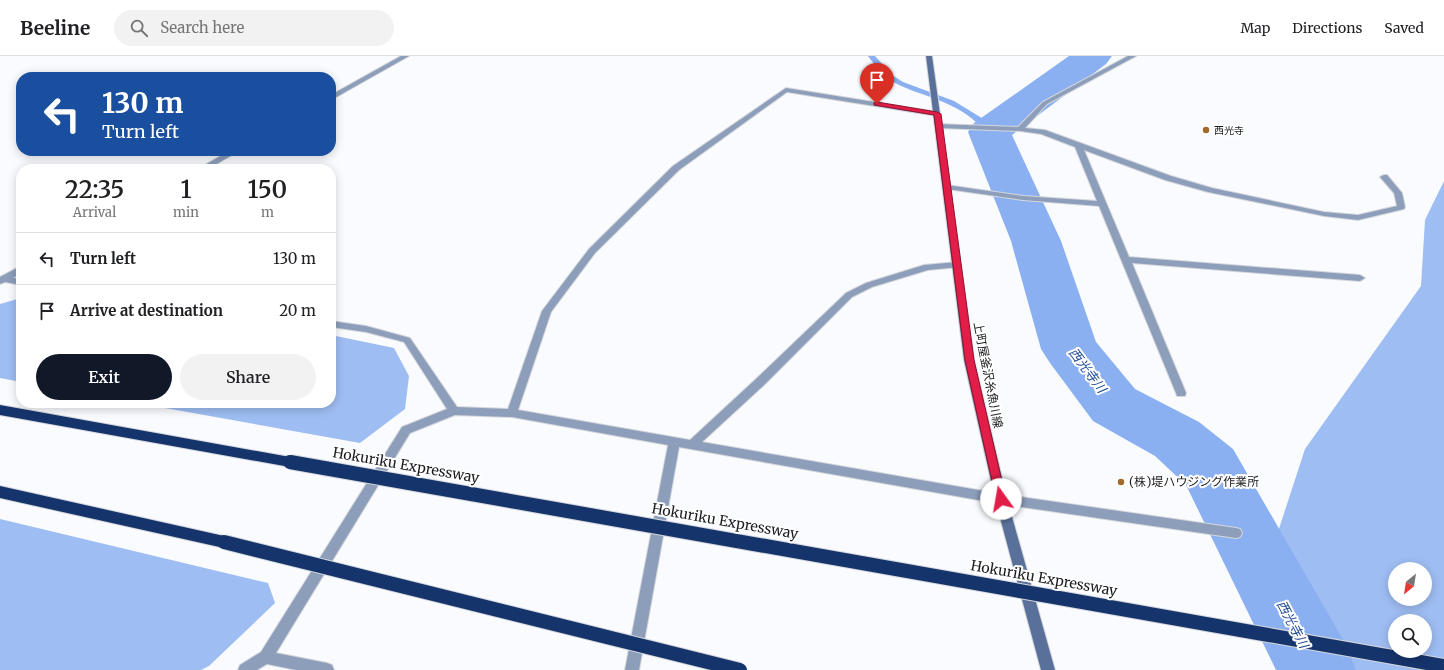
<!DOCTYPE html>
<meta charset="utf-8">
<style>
body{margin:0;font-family:Merriweather,"Noto Sans JP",serif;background:#f2f2f2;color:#202124;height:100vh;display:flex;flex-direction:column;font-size:15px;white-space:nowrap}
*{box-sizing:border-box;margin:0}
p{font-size:13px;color:#757577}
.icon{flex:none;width:22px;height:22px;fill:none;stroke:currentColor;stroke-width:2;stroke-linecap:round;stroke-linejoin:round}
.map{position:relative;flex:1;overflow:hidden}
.sheet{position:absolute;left:16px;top:108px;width:320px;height:244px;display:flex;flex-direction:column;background:#fff;border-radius:16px;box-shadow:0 2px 10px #0003}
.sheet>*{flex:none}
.guide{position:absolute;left:16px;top:16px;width:320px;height:84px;border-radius:16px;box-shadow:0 2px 10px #0003;background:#1a4fa0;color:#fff;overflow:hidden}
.needle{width:26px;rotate:210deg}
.fabs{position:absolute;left:1388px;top:506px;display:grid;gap:8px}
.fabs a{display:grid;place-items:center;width:44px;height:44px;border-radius:50%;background:#fff;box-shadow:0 2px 10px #0003;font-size:20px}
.pin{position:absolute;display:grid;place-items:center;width:34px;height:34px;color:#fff;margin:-41px -17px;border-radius:50% 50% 50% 0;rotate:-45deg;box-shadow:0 0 4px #0007}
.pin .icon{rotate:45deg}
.me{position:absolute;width:44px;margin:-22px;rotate:347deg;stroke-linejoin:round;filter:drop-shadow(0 0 3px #0008)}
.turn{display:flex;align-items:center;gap:14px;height:84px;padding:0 20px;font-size:18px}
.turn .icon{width:52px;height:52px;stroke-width:2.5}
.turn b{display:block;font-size:28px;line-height:34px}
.eta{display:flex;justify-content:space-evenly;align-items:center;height:68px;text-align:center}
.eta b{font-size:24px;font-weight:600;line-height:28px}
.primary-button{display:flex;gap:8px;margin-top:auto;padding:8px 20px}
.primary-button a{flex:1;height:46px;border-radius:24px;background:#111827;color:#fff;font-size:16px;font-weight:600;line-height:46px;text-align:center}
.primary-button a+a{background:#f2f2f2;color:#202124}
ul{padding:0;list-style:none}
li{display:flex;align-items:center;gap:12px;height:52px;padding:0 20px;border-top:1px solid #e0e0e0}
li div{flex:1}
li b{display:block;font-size:15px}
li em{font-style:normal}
header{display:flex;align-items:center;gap:24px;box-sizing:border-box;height:56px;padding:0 20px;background:#fff;border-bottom:1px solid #e0e0e0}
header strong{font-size:19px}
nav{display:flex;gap:22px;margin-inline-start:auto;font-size:14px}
.search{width:280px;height:36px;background:#f2f2f2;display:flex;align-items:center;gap:10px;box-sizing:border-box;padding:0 14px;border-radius:22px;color:#757577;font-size:15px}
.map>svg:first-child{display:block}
</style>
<header>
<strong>Beeline</strong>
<div class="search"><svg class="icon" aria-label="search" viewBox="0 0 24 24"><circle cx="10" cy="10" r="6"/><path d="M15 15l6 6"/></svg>Search here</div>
<nav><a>Map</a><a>Directions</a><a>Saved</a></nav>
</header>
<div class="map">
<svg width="1444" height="614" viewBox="0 0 1444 614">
<rect width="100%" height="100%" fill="#f9fbff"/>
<g fill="#9ebdf2" fill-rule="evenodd">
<path d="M 1444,125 L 1444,614 L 1295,614 L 1275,485 L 1305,393 L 1421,230 L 1425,164 ZM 1395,513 L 1425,513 L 1425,543 L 1395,543 ZM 1395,565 L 1425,565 L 1425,595 L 1395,595 Z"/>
<path d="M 21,242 L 21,326 L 0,322 L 0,248 Z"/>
<path d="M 331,279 L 394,292 L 409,320 L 405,353 L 360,387 L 137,347 L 331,347 Z"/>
<path d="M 0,463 L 268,527 L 275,547 L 209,610 L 201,614 L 0,614 Z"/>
</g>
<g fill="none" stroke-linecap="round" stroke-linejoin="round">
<path fill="#8ab0f2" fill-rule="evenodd" d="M 868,0 L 875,0 L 892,19 L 903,26 L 954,45 L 985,64 L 993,76 L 989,78 L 986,78 C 966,48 930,43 899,29 C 887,23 876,11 868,0 Z"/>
<path fill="#8ab0f2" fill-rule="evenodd" d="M 1069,0 L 1112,0 L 1106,8 L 1012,79 L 1061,185 L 1096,286 L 1135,333 L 1199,366 L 1233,393 L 1345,587 L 1356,614 L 1276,614 L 1186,429 L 1155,400 L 1093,365 L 1050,307 L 1041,293 L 1011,185 L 968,76 L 974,67 Z"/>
<defs>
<g id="street">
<path d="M 401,0 L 409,0 L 331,44 L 331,39 Z"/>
<path d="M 1128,0 L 1136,0 L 1047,48 L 1025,72 L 1045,74 L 1171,120 L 1212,132 L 1324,156 L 1358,159 L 1397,150 L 1394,137 L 1380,121 L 1384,119 L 1387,119 L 1402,137 L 1405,151 L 1404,153 L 1358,164 L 1324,160 L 1208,136 L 1165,124 L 1084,94 L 1129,201 L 1360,219 L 1365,222 L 1360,225 L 1132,207 L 1186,337 L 1185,340 L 1177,340 L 1176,337 L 1099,150 L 1023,144 L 947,133 L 943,131 L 947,129 L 1023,140 L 1097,145 L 1075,91 L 1041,78 L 1020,75 L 939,72 L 935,70 L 939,68 L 1018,71 L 1043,46 Z"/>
<path d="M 786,32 L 937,56 L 941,58 L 937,60 L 787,36 L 679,114 L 595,197 L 551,256 L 518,354 L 690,384 L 756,323 L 846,237 L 866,227 L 924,209 L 957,206 L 961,209 L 960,211 L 928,214 L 872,231 L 852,241 L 764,329 L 702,386 L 1001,438 L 1236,472 L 1240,473 L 1242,477 L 1240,481 L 1236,482 L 1001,448 L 679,391 L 639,614 L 625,614 L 668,389 L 512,361 L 455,359 L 410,377 L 276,597 L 327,607 L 332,609 L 334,614 L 296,614 L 267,608 L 257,614 L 238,614 L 240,609 L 261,596 L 402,371 L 447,353 L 404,286 L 366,276 L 331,271 L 331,265 L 366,270 L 410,282 L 457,351 L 508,353 L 542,255 L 589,193 L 673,110 Z"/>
<path d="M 229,95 L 239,95 L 208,113 L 198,113 Z"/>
<path d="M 21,210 L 21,217 L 13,222 L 21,223 L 21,229 L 5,226 L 0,228 L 0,221 Z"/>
</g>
<path id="secondary" d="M 926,0 L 932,0 L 974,304 L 1007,443 L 1055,614 L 1041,614 L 995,443 L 964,304 Z"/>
<g id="highway">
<path d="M 0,349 L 290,401 L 295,402 L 297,406 L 295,410 L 290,411 L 0,359 Z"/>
<path d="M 0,430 L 224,480 L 229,482 L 231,486 L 229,490 L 224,492 L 0,442 Z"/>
</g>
</defs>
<use href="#street" stroke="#d5d7db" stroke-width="2"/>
<use href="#secondary" stroke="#d5d7db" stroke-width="2"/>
<use href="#highway" stroke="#d5d7db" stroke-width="2"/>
<use href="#street" fill="#8d9ebb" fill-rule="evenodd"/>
<use href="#secondary" fill="#59719a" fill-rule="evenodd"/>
<use href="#highway" fill="#16346c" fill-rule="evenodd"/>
<defs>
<g id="highway-bridge">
<path d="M 290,406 L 1444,610"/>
<path d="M 224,486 L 740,614"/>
</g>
</defs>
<use href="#highway-bridge" stroke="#d5d7db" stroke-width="16" stroke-linecap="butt"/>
<use href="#highway-bridge" stroke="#16346c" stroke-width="14"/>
</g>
<path fill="#e11d48" stroke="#92132f" d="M 877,46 L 937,56 L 941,58 L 974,304 L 1006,443 L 1005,446 L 1001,447 L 997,446 L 996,443 L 965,304 L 934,59 L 874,49 L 874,47 Z"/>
<g fill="#a5682b" stroke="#fff" stroke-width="1.5">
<circle cx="1206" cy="74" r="4"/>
<circle cx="1121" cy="426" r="4"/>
</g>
<g text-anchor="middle" stroke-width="4" stroke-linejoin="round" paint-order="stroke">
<g font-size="10" fill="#1a1b1e" stroke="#fff" text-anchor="start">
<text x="1214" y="78">西光寺</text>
</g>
<g font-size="12" fill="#1a1b1e" stroke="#fff">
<text transform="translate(988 319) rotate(79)" y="4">上町屋釜沢糸魚川線</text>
</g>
<g font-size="12" fill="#1a1b1e" stroke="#fff" text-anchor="start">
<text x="1129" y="430">(株)堤ハウジング作業所</text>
</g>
<g font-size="13" font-style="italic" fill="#1e4894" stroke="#fff">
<text transform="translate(1088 314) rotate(53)" y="5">西光寺川</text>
<text transform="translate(1293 568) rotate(62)" y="5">西光寺川</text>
</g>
<g font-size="14" fill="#1a1b1e" stroke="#fff">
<text transform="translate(406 409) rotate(10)" y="5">Hokuriku Expressway</text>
<text transform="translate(725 465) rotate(10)" y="5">Hokuriku Expressway</text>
<text transform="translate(1044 522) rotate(10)" y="5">Hokuriku Expressway</text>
</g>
</g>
</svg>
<div class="fabs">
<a><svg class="needle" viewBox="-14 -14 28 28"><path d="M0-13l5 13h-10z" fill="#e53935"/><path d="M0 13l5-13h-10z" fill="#757577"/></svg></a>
<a><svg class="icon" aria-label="search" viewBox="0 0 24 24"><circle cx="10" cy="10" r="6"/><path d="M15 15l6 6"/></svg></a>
</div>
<div class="pin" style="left:877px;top:48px;background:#d93025"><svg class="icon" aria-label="arrive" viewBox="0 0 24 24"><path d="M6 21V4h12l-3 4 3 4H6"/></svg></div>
<svg class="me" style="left:1001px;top:443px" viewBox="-20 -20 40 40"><circle r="19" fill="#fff"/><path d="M0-13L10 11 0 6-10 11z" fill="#e11d48"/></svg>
<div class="guide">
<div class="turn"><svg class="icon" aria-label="left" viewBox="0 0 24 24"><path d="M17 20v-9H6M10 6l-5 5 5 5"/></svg><div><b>130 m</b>Turn left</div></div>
</div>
<section class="sheet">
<div class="eta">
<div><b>22:35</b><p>Arrival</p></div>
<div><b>1</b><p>min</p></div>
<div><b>150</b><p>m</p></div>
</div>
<ul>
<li><svg class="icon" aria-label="left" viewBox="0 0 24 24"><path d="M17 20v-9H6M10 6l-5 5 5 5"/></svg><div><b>Turn left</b></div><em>130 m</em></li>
<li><svg class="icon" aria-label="arrive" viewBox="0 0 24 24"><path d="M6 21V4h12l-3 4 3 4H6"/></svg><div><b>Arrive at destination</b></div><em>20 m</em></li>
</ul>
<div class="primary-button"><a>Exit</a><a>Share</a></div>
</section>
</div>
